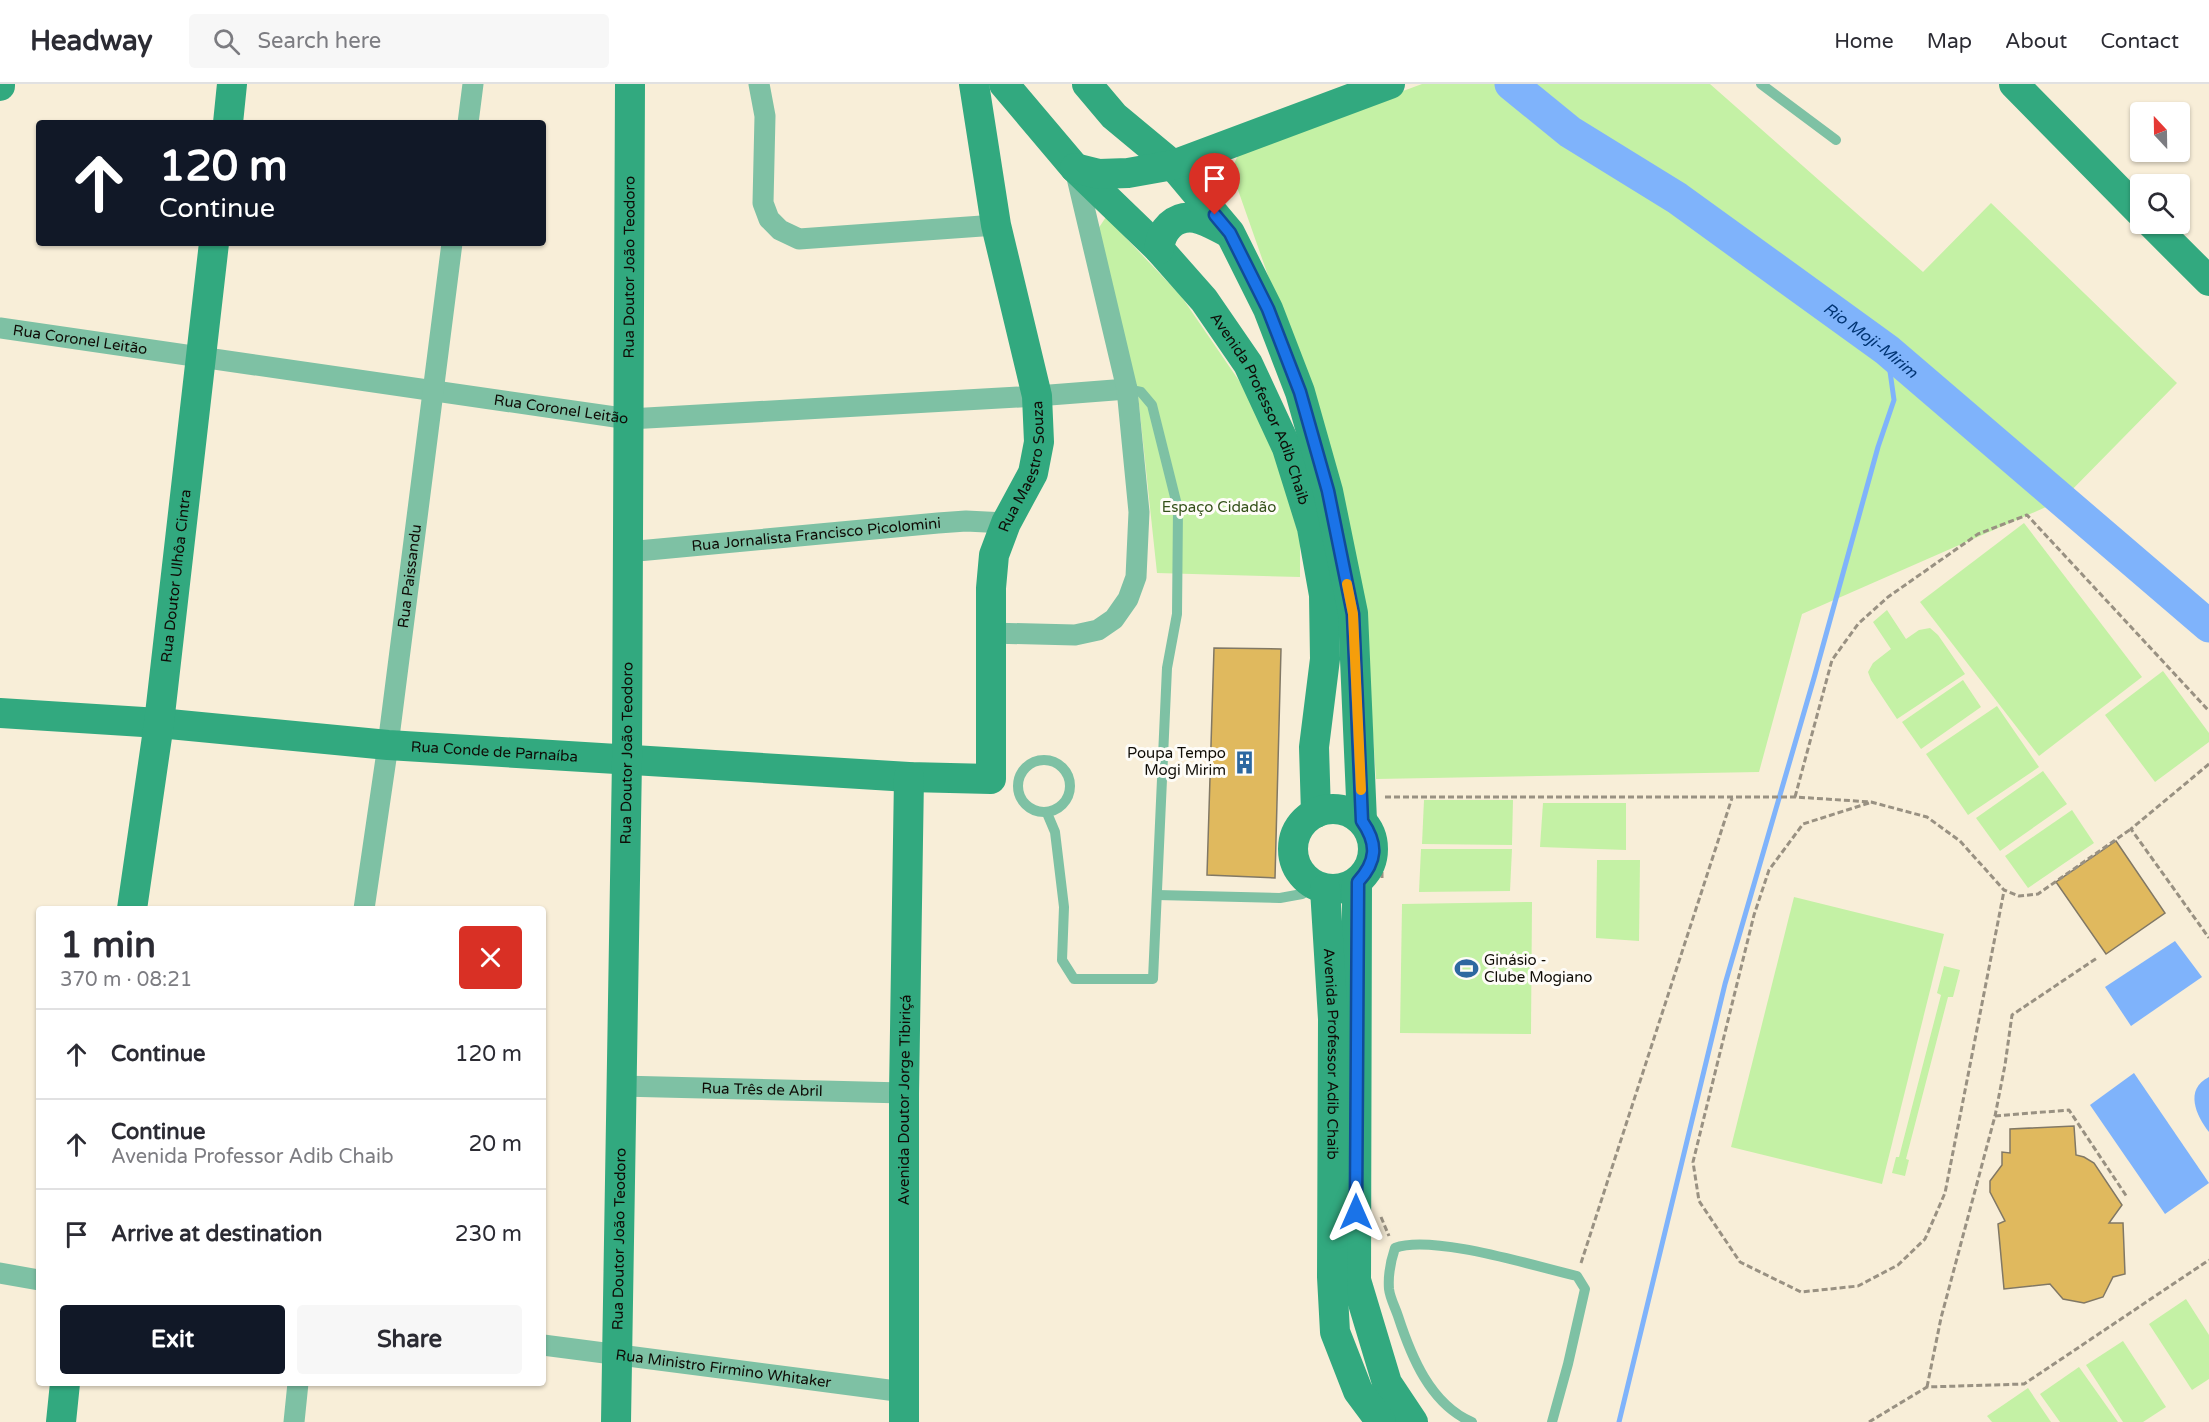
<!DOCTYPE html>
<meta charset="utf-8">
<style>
body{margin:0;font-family:"Varela Round",sans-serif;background:#f7f7f7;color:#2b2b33;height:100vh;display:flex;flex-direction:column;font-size:22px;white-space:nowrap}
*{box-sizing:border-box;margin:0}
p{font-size:20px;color:#7c7c81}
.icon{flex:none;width:33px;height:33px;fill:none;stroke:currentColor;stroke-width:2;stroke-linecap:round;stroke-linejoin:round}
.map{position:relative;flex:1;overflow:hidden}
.sheet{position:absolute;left:36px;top:822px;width:510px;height:480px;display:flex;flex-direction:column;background:#fff;border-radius:6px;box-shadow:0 2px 4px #0004}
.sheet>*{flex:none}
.banner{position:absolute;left:36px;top:36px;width:510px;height:126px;border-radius:6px;box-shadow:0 2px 4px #0004;background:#111827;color:#fff;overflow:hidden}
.needle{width:39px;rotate:338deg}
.controls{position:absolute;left:2130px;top:18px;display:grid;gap:12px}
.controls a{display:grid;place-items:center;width:60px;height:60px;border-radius:6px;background:#fff;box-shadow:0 2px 4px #0004;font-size:30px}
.pin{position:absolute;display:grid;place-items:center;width:51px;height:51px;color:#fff;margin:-62px -26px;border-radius:50% 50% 50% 0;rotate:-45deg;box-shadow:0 0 6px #0007}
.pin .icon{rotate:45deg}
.me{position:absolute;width:66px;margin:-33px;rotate:0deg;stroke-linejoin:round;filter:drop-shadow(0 0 4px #0008)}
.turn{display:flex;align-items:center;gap:21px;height:126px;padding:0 24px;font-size:27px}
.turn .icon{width:78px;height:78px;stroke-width:2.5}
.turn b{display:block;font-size:42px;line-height:51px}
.round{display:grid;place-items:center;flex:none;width:63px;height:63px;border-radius:6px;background:#f7f7f7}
.summary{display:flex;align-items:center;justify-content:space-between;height:102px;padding:0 24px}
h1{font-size:36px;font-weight:700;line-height:45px}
.primary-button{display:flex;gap:12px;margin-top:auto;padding:12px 24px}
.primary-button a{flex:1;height:69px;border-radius:6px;background:#111827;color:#fff;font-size:24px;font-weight:700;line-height:69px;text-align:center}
.primary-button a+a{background:#f7f7f7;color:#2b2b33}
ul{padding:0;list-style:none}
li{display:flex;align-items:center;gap:18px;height:90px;padding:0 24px;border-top:2px solid #e1e1e2}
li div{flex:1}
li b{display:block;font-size:22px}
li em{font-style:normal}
header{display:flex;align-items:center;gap:36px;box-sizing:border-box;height:84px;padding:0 30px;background:#fff;border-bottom:2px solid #e1e1e2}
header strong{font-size:28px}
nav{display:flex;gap:33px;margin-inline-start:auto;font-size:21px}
.search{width:420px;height:54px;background:#f7f7f7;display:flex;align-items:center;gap:15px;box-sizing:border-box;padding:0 21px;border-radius:6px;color:#7c7c81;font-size:22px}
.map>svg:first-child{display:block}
</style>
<header>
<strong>Headway</strong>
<div class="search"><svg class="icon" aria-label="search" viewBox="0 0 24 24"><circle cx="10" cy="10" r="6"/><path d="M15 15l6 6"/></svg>Search here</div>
<nav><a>Home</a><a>Map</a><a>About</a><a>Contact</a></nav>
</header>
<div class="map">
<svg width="2209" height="1338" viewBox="0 0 2209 1338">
<rect width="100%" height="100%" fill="#f8eed8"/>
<g fill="#c4f1a5">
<path d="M 1422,0 L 1710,0 L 1923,188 L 1991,119 L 2177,299 L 2062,416 L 1802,530 L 1759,688 L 1376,695 L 1364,516 L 1271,200 L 1231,86 L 1240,67 Z"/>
<path d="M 1106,133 L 1181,212 L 1244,304 L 1279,379 L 1300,456 L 1300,493 L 1157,489 L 1138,311 L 1098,145 Z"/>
<path d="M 2024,439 L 2142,593 L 2039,672 L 1920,518 Z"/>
<path d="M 1887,526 L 1906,555 L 1919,546 L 1930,544 L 1938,551 L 1965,590 L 1897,635 L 1871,596 L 1868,588 L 1873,579 L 1891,565 L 1873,538 Z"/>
<path d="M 2163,587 L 2209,649 L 2209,658 L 2155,698 L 2105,631 Z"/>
<path d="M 1963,596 L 1981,623 L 1921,665 L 1902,638 Z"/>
<path d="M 1997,622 L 2039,683 L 1968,731 L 1926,670 Z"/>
<path d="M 2043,687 L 2067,720 L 2000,767 L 1976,734 Z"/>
<path d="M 1424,716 L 1513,716 L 1512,761 L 1422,760 Z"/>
<path d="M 1543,719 L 1626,719 L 1626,766 L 1540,763 Z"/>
<path d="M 2072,726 L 2094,759 L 2028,804 L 2005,772 Z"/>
<path d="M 1421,765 L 1512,765 L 1510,807 L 1419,808 Z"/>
<path d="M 1597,776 L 1640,776 L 1639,857 L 1596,854 Z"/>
<path d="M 1794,813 L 1944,850 L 1882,1100 L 1731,1063 Z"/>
<path d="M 1532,818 L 1531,950 L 1400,949 L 1402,820 Z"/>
<path d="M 1944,882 L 1960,886 L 1953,913 L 1948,913 L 1906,1075 L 1909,1076 L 1905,1092 L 1892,1089 L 1896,1073 L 1899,1073 L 1941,911 L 1937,909 Z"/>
<path d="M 2186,1215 L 2209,1251 L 2209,1295 L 2192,1306 L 2149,1240 Z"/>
<path d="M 2123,1257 L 2166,1323 L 2143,1338 L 2123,1338 L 2086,1281 Z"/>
<path d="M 2079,1283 L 2118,1338 L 2060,1338 L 2040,1310 Z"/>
<path d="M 2028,1304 L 2051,1338 L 1992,1338 L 1987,1332 Z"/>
</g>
<g fill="#7fb3fb">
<path d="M 2175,857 L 2202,893 L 2131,942 L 2105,903 Z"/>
<path d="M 2134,989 L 2209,1099 L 2165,1130 L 2090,1021 Z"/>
<path d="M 2209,993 L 2209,1048 C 2196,1032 2184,1005 2209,993 Z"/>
</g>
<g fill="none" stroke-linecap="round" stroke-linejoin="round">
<path stroke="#7fb3fb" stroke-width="5" d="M 1619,1338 L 1725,900 L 1814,594 L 1878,363 L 1894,316 L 1887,266"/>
<path stroke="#7fb3fb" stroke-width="33" id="s1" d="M 1511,0 L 1570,48 L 1677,114 L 1887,266 L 2209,542"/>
</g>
<g fill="#e0b95e" stroke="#817865" stroke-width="1.5">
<path d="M 1214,564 L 1281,565 L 1275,794 L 1207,791 Z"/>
<path d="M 2116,757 L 2165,829 L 2106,870 L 2056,798 Z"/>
<path d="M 2074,1042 L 2076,1071 L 2084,1073 L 2094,1079 L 2122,1121 L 2109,1139 L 2123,1139 L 2125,1190 L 2113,1193 L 2103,1213 L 2084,1219 L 2063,1215 L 2050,1200 L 2004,1205 L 1998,1140 L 2005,1137 L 1990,1108 L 1990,1097 L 2002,1081 L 2002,1068 L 2010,1069 L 2010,1045 Z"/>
</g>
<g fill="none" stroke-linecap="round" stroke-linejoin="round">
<g stroke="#999182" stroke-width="3" stroke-dasharray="6 3" stroke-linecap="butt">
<path d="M 2209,680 L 2131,745 L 2209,854"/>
<path d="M 1385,713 L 1795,713 L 1871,718 L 1927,733 L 1960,757 L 2004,806 L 2019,812 L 2038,810 L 2131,745"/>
<path d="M 1795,713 L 1832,576 L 1858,540 L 1888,513 L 1978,450 L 2027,431 L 2209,627"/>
<path d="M 1869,719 L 1803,740 L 1769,786 L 1754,831 L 1693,1078 L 1699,1117 L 1740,1178 L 1801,1208 L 1858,1202 L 1898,1181 L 1925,1155 L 1945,1109 L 2004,807"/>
<path d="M 1382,794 L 1382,750"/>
<path d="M 1995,1032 L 2069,1026 L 2127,1113"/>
<path d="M 1381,1133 L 1389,1152"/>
<path d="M 1581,1179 L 1732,714"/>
<path d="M 1927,1303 L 1941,1234 L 1995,1032 L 2005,981 L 2012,931 L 2097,874"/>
<path d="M 1869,1338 L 1927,1303 L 2024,1300 L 2209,1176"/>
</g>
<g stroke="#7ec1a4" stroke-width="10">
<path d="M 1761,0 L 1836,56"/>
<circle cx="1044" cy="702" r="26"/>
<path d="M 1047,729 L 1055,748 L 1064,823 L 1062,876 L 1074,895 L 1153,895 L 1167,584 L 1177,530 L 1178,425 L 1152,321 L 1141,308 L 1127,305"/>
<path d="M 1157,811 L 1280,814 L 1302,810 L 1317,802"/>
<path d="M 1472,1338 C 1430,1320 1411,1272 1398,1232 C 1395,1223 1390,1214 1389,1205 C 1388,1192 1391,1176 1395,1164 C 1432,1150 1534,1182 1577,1192 L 1585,1205 L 1568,1280 L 1552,1338"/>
</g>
<g stroke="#7ec1a4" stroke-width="21">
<path d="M 759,0 L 765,32 L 763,119 L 769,135 L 780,146 L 799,155 L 996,141"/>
<path d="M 468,39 L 473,0"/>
<path id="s2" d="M 0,244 L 629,335 L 1037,312 L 1127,305"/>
<path id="s3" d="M 627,468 L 938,439 L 966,437 L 1006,439"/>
<path d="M 990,549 L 1075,551 L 1098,546 L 1114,535 L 1128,515 L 1136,493 L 1139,428 L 1127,305 L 1075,85"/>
<path id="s4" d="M 364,825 L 388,661 L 452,159"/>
<path id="s5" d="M 620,1002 L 904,1009"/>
<path d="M 0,1189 L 39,1196"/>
<path id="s6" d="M 543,1261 L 904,1308"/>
<path d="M 294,1338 L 298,1299"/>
</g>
<g stroke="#32a97f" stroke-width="30">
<path id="s7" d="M 1004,0 L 1075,84 L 1159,165 L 1204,216 L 1248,280 L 1287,364 L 1312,444 L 1324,511 L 1325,575 L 1314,663 L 1316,729"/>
<path d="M 1087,0 L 1114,32 L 1173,81 L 1230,149 L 1268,225 L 1300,308 L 1328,407 L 1353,529 L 1362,737"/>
<path d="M 2014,0 L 2140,128"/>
<path d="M 0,2 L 0,0"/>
<path d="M 228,39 L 232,0"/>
<path d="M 1075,84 L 1099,90 L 1128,89 L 1173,81 L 1390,0"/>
<path d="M 2152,140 L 2209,197"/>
<path d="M 1159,165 C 1161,146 1174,131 1195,134 C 1206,136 1217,143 1227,148"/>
<path id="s8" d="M 0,629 L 159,639 L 388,661 L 909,693 L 991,695 L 991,504 L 994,471 L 1006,439 L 1033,389 L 1039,358 L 1037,312 L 996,141 L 974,0"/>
<circle cx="1333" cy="765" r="40"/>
<path d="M 1357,798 L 1356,1196 L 1387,1299 L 1413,1338"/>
<path id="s9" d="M 1325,805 L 1333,935 L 1332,1193 L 1335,1248 L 1358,1307 L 1381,1338"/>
<path id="s10" d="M 132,825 L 159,639 L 214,159"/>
<path d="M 61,1338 L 65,1299"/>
<path id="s11" d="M 616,1338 L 627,676 L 630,0"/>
<path id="s12" d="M 904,1338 L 904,1009 L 909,693"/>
</g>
</g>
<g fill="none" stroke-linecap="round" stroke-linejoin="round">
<defs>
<path id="route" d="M 1215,131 L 1230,149 L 1268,225 L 1300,308 L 1328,407 L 1353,530 L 1362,737 C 1378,760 1377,777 1358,798 L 1356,1128"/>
</defs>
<use href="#route" stroke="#114b97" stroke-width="15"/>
<use href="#route" stroke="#1a73e8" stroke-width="10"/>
<path stroke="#f59e0b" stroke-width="10" d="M 1347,500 L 1353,530 L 1361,706"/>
</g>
<defs>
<symbol id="building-bare" viewBox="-9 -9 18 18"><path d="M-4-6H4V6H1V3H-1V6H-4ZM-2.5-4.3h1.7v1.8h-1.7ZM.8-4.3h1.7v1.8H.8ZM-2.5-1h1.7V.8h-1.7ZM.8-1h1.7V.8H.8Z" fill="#2d68a0" stroke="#fefcf7" stroke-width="2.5" paint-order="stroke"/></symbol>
<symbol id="stadium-bare" viewBox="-9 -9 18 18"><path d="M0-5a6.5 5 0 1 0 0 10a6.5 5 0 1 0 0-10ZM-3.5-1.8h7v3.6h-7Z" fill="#2d68a0" stroke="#fefcf7" stroke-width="2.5" paint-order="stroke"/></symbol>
</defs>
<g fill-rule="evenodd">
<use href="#building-bare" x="1228" y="662" width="33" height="33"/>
<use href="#stadium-bare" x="1450" y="868" width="33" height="33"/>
</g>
<g text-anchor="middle" stroke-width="6" stroke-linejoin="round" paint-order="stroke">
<g font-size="15" fill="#0f0c06" stroke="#fefcf7">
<text dy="5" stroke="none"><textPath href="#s11" startOffset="1155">Rua Doutor João Teodoro</textPath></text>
<text dy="5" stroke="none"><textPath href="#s2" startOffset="81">Rua Coronel Leitão</textPath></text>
<text dy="5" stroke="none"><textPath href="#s2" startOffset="567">Rua Coronel Leitão</textPath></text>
<text dy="5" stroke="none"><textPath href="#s7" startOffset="418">Avenida Professor Adib Chaib</textPath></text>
<text dy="5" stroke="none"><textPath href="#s8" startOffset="1312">Rua Maestro Souza</textPath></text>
<text dy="5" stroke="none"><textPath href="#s3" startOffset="190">Rua Jornalista Francisco Picolomini</textPath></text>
<text dy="5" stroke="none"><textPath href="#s10" startOffset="336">Rua Doutor Ulhôa Cintra</textPath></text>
<text dy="5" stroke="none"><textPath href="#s4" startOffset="336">Rua Paissandu</textPath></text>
<text dy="5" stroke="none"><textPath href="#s8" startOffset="496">Rua Conde de Parnaíba</textPath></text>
<text dy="5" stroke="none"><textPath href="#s11" startOffset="669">Rua Doutor João Teodoro</textPath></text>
<text dy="5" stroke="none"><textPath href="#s9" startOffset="165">Avenida Professor Adib Chaib</textPath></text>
<text dy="5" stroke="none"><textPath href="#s5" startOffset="142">Rua Três de Abril</textPath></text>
<text dy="5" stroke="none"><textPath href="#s12" startOffset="322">Avenida Doutor Jorge Tibiriçá</textPath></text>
<text dy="5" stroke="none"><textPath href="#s11" startOffset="183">Rua Doutor João Teodoro</textPath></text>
<text dy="5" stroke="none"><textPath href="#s6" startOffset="182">Rua Ministro Firmino Whitaker</textPath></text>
</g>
<g font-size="15" fill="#34511a" stroke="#fefcf7">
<text x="1219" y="428">Espaço Cidadão</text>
</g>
<g font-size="15" fill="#0f0c06" stroke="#fefcf7" text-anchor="end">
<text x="1226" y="674">Poupa Tempo<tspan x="1226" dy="17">Mogi Mirim</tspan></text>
<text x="1484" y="881" text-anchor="start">Ginásio -<tspan x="1484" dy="17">Clube Mogiano</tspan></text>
</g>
<g font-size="16" font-style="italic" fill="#003473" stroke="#fefcf7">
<text dy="6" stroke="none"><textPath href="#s1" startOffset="442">Rio Moji-Mirim</textPath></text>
</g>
</g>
</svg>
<div class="controls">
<a><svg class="needle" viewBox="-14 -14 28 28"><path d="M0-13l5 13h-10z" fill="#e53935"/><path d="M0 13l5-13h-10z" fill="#7c7c81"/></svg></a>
<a><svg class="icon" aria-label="search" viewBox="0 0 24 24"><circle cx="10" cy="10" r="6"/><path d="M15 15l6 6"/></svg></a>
</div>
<div class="pin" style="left:1215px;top:131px;background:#d93025"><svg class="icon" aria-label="arrive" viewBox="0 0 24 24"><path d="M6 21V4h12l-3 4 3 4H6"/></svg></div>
<svg class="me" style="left:1356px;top:1128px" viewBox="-20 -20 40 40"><path d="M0-17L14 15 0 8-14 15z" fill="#1a73e8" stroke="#fff" stroke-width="4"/></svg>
<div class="banner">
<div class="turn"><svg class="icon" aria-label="ahead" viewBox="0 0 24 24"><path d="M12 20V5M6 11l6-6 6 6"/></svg><div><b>120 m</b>Continue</div></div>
</div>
<section class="sheet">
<div class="summary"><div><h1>1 min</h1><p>370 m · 08:21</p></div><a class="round" style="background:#d93025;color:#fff"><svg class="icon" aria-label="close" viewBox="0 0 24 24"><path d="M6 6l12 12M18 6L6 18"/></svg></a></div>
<ul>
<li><svg class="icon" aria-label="ahead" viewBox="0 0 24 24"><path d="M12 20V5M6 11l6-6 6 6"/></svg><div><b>Continue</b></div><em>120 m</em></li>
<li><svg class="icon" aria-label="ahead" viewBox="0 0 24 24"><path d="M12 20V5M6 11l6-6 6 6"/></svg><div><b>Continue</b><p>Avenida Professor Adib Chaib</p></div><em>20 m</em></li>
<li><svg class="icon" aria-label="arrive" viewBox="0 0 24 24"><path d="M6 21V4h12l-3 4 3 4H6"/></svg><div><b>Arrive at destination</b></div><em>230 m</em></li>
</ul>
<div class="primary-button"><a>Exit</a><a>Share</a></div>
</section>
</div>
